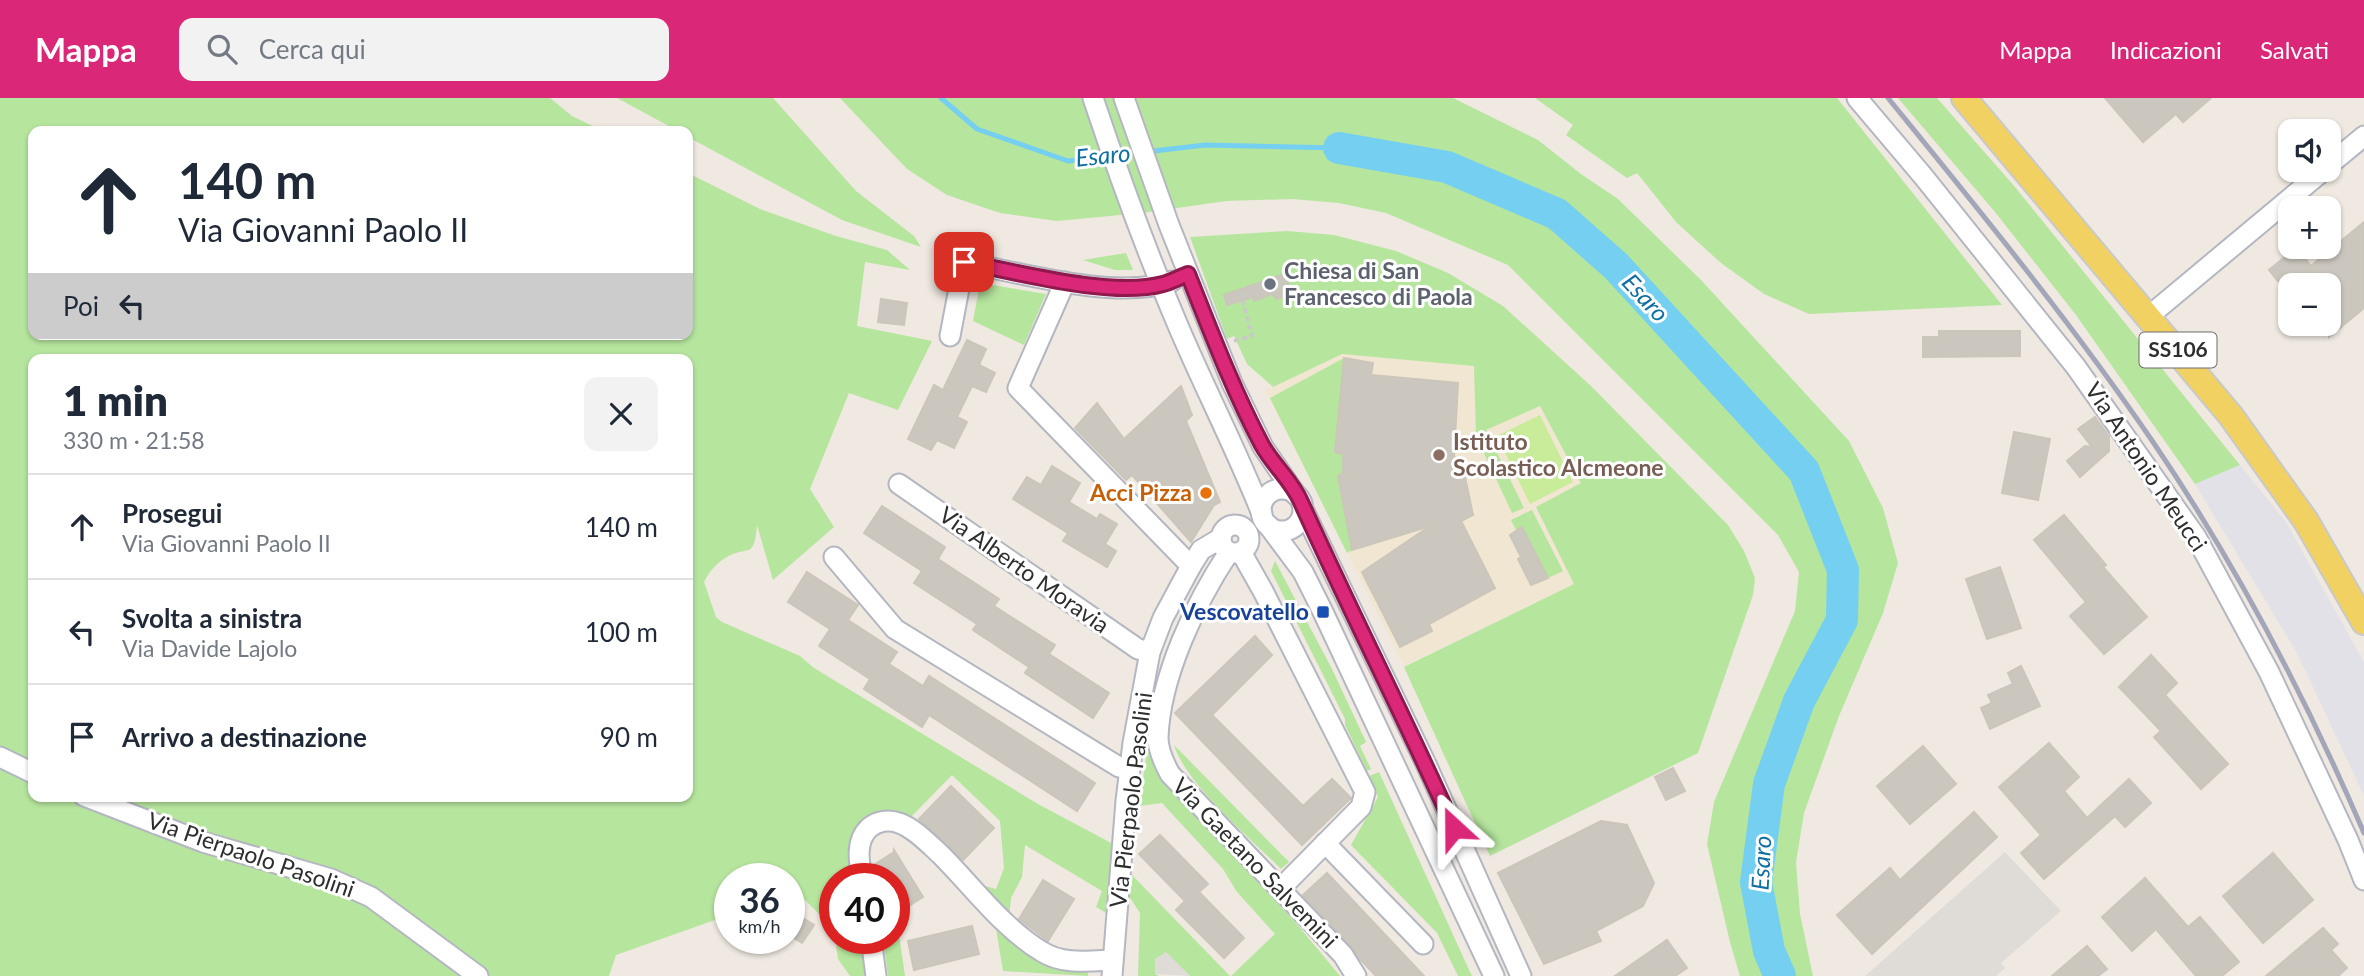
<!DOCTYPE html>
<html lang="it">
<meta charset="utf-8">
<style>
body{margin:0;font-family:Lato,sans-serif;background:#f2f2f3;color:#1f2937;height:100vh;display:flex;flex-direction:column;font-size:26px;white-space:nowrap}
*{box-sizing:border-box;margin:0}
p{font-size:23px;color:#747a83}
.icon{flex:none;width:38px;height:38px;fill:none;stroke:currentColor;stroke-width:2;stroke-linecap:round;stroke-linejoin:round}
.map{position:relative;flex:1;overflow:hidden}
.sheet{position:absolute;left:28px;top:256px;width:665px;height:448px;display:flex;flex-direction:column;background:#fff;border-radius:14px;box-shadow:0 2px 5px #0004}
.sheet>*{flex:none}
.guide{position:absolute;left:28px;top:28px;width:665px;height:214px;border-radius:14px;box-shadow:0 2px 5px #0004;background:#fff;color:#1f2937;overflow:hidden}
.fabs{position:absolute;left:2278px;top:21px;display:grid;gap:14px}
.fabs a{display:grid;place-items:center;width:63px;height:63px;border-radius:14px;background:#fff;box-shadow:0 2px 5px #0004;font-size:35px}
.speed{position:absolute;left:714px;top:765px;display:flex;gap:14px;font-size:35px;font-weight:700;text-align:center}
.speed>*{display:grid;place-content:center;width:91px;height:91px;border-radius:50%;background:#fff;box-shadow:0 2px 5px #0004;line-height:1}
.speed small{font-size:18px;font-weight:400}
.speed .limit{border:10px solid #d22;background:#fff;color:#111}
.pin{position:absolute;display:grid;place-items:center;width:60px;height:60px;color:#fff;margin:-30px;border-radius:14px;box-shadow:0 4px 10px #0006}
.me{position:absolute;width:77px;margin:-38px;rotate:336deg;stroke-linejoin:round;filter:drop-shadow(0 0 5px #0008)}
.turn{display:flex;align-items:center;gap:24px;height:147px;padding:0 35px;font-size:32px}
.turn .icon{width:91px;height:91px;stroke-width:2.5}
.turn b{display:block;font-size:49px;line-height:60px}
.then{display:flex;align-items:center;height:66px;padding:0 35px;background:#0003;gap:14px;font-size:26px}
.round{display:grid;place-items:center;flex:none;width:74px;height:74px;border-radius:14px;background:#f2f2f3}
.headline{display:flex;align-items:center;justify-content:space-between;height:119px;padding:0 35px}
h1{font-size:42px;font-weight:800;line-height:52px}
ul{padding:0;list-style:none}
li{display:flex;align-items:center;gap:21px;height:105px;padding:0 35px;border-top:2px solid #e0e1e3}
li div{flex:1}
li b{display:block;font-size:26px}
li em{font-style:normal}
header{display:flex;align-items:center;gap:42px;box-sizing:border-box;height:98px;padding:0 35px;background:#db2777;color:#fff}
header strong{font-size:33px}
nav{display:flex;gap:38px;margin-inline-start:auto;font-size:24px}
.search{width:490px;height:63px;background:#f2f2f3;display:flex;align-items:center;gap:18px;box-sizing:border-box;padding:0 24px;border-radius:14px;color:#747a83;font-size:26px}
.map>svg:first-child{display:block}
</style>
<header>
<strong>Mappa</strong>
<div class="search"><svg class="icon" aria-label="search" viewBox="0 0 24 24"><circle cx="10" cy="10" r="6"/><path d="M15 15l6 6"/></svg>Cerca qui</div>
<nav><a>Mappa</a><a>Indicazioni</a><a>Salvati</a></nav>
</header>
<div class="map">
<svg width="2364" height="878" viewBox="0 0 2364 878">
<rect width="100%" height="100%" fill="#efe9e1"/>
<path fill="#e3e1e8" d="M 2240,367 L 2286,424 L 2364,564 L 2364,698 L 2297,555 L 2195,386 Z"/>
<path fill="#f0e6d1" d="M 1429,218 L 1559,319 L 1601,395 L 1574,486 L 1404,568 L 1265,292 L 1295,279 L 1302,269 Z"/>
<g fill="#b6e59e" fill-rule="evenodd">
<path d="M 0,0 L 550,0 L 572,18 L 603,33 L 33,33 L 33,236 L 688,236 L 688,75 L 760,111 L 836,138 L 887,152 L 910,172 L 865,164 L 857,228 L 932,243 L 898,312 L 849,295 L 810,391 L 834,429 L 773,482 L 757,427 C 754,462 749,447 727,459 C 716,465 710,473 704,484 L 716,519 L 722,524 L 800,558 L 814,570 L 1038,706 L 1113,746 L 1109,797 L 1106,815 L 1096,809 L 1102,793 L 1025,747 L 1022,779 L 1011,800 L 1009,820 L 966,775 L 985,788 L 996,791 L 1004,770 L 1000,723 L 952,677 L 910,720 C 900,719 886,715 875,717 C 845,722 855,759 858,780 L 835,780 L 835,838 L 833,830 L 789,786 L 789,780 L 730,780 L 729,817 L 616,857 L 609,878 L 0,878 ZM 33,261 L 688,261 L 688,698 L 33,698 Z"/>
<path d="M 617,0 L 773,0 L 856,93 L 914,138 L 921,149 L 842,122 L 688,39 L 688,33 L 678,33 Z"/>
<path d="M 840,0 L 1453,0 L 1538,42 L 1581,76 L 1618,101 L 1701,182 L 1849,343 L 1883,410 L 1898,465 L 1883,515 L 1839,618 L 1804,715 L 1796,764 L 1800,816 L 1813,878 L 1740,878 L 1730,844 L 1707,746 L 1714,704 L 1795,513 L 1799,474 L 1778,437 L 1508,167 L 1386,115 L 1339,105 L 1292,101 L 1226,103 L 1142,115 L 1057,123 L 1000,115 L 947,97 L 907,71 Z"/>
<path d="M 1535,0 L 1837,0 L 2002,207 L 1809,216 L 1764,196 L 1721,165 L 1676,124 L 1637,75 L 1627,80 L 1566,37 L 1573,27 Z"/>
<path d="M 1898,0 L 1937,0 L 2015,89 L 2240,367 L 2195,386 L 2076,217 L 1995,114 Z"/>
<path d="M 1287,133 L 1334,137 L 1396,153 L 1448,175 L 1503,208 L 1591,288 L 1728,427 L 1744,453 L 1755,480 L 1753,497 L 1698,655 L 1490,758 L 1404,569 L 1574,486 L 1536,409 L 1581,385 L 1540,308 L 1486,332 L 1524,410 L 1512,415 L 1476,338 L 1474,268 L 1342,256 L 1273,289 L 1247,266 L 1234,238 L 1227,241 L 1190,139 Z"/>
<path d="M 1126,155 L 1133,172 L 1115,172 L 1083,162 Z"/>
<path d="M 980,185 L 1046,196 L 1024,247 L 973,223 Z"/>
<path d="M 1344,260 L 1335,354 L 1343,356 L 1343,375 L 1338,378 L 1352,452 L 1347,455 L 1270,300 Z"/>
<path d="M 1532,412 L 1563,473 L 1548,480 L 1522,430 L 1516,432 L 1511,422 Z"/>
<path d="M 1275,463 L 1332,571 L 1366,644 L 1360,648 L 1371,671 L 1367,673 L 1345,627 L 1345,621 L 1271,473 Z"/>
<path d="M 1148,646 L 1153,664 L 1162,682 L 1296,825 L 1340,878 L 1231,878 L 1275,836 L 1237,794 L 1223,771 L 1162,705 L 1139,708 Z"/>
<path d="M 1174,647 L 1289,764 L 1281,771 C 1251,741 1186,686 1174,647 Z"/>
<path d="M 1379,674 L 1470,874 L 1472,878 L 1458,878 L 1437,835 L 1351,747 L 1378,699 L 1369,678 Z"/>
<path d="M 1131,776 L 1230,878 L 1190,878 L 1166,855 L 1155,876 L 1159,878 L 1138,878 L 1140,815 L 1129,798 Z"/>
<path d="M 995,825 L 1040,863 L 1051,868 L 1058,871 L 1088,872 L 1088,878 L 1003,873 Z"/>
<path d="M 898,829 L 905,878 L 888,878 L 883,840 L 894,840 L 894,831 Z"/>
<path d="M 835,840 L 866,840 L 871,878 L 850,878 L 838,861 Z"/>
</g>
<path fill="#c9ec9a" d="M 1540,317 L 1573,384 L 1530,406 L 1497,338 Z"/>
<g fill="#dfdcd8">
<path d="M 2005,754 L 2061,813 L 2001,865 L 2005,870 L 1996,878 L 1865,878 Z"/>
<path d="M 1166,854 L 1190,878 L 1155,876 L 1155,861 Z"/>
</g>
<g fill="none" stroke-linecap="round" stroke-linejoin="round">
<path stroke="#75cff0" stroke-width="5" d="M 941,0 L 977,31 L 1068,63 L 1205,47 L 1339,50"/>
<path stroke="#75cff0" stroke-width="32" d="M 1339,50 L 1447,69 L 1557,116 L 1616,168 L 1804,373 L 1843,472 L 1842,522 L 1799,603 L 1769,686 L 1756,784 L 1769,853 L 1780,878"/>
</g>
<g fill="#cbc7bf" stroke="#cbc5ba" stroke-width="2">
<path d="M 2105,0 L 2211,0 L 2183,24 L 2176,16 L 2143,44 Z"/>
<path d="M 2364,124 L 2364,210 L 2329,239 L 2329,187 L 2281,187 L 2269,172 L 2296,150 L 2311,168 Z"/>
<path d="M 1285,176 L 1291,196 L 1276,201 L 1272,196 L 1254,203 L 1253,199 L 1227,207 L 1224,197 Z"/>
<path d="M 881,201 L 907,205 L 904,227 L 878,224 Z"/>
<path d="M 1939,233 L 2020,233 L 2020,258 L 1923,259 L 1923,239 L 1939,239 Z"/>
<path d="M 967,242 L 986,251 L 979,267 L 995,275 L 986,294 L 972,288 L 957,319 L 967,324 L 954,350 L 937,342 L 931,352 L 908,341 L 934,287 L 943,292 Z"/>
<path d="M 1344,260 L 1373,265 L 1371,277 L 1458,285 L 1454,359 L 1461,360 L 1473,417 L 1461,423 L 1495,490 L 1429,526 L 1432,533 L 1400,549 L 1362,474 L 1430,428 L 1352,452 L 1338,378 L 1343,375 L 1343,356 L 1335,354 Z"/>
<path d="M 1181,288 L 1192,317 L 1186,323 L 1220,404 L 1214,407 L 1191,444 L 1132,377 L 1126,382 L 1075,330 L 1097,305 L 1124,341 Z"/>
<path d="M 2095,319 L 2109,338 L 2109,353 L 2080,379 L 2067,363 L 2085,348 L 2092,349 L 2078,331 Z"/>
<path d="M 2014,334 L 2050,341 L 2038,402 L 2002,395 Z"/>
<path d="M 1052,368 L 1080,385 L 1069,404 L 1097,421 L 1100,416 L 1117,426 L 1105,446 L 1116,453 L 1107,469 L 1063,443 L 1068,435 L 1013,401 L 1027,379 L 1041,387 Z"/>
<path d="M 882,408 L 945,449 L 938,461 L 999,501 L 994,508 L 1055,547 L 1049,556 L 1109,595 L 1093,620 L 1025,575 L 1029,569 L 973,532 L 977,526 L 914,485 L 922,473 L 864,435 Z"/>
<path d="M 2064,417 L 2106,467 L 2103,469 L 2147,519 L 2104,556 L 2070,518 L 2086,504 L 2034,442 Z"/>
<path d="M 1522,429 L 1548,480 L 1531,487 L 1518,461 L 1521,459 L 1510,437 Z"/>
<path d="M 2000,469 L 2021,530 L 1987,541 L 1966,481 Z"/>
<path d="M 807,474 L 858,507 L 848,522 L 897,554 L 889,566 L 923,588 L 929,578 L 1095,685 L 1077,713 L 929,617 L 922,629 L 864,591 L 870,581 L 819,548 L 830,531 L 788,504 Z"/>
<path d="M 1255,538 L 1272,557 L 1212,617 L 1303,708 L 1332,681 L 1351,700 L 1302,747 L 1175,615 Z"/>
<path d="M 2151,557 L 2177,585 L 2165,597 L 2228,666 L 2201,691 L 2154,639 L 2161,633 L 2119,589 Z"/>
<path d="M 2021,568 L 2040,608 L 1990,631 L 1981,610 L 1992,605 L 1988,597 L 2013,586 L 2008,575 Z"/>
<path d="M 2049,645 L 2079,679 L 2064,693 L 2087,720 L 2129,681 L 2151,705 L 2125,729 L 2115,718 L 2044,781 L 2021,755 L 2041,737 L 1999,689 Z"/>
<path d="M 1923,648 L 1956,686 L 1910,726 L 1877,688 Z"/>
<path d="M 1673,670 L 1685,693 L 1666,702 L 1655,679 Z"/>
<path d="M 951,688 L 994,730 L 963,762 L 919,721 Z"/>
<path d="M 1974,714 L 1997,739 L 1872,856 L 1837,817 L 1890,770 L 1900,782 Z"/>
<path d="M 1601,723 L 1627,727 L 1654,785 L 1643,808 L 1596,833 L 1601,843 L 1544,866 L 1498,775 Z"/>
<path d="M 1160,737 L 1208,786 L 1199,794 L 1244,840 L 1224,860 L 1176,812 L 1185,803 L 1139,756 Z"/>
<path d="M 894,752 L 923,799 L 899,814 L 894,806 L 894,780 L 878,780 L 872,768 L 894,754 Z"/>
<path d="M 2273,755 L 2313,802 L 2263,845 L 2223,798 Z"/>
<path d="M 1327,775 L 1424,878 L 1376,878 L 1359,860 L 1352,849 L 1303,797 Z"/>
<path d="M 2145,780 L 2188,829 L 2200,819 L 2239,864 L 2222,878 L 2196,878 L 2156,831 L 2132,853 L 2102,819 Z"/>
<path d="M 1043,782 L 1074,801 L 1048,843 L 1019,821 Z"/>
<path d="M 789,811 L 814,827 L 802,845 L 789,837 Z"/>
<path d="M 972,828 L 979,856 L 914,872 L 908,843 Z"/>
<path d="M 2323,830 L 2338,846 L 2331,852 L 2347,870 L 2338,878 L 2266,878 Z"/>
<path d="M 1667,842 L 1687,870 L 1675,878 L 1615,878 Z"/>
<path d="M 2087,848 L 2107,871 L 2098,878 L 2052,878 Z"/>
</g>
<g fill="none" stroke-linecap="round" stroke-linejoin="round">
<defs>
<g id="minor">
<path d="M 1093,0 C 1119,78 1147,155 1179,230 C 1206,293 1237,353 1262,416"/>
<path d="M 1124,0 L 1169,127 L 1232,285 L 1263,349 L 1296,397"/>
<path d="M 1857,0 L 1923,78 L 2076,269 L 2196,439 L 2269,574 L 2348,742 L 2364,782"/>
<path d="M 2329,67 L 2364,38"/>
<path d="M 1065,184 L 1018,290 L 1191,468"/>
<path d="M 2149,218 L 2324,72"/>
<path d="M 950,238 L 964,164 C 1020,175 1119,203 1172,183"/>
<path d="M 899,386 L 1138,551 L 1150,554"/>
<circle cx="1282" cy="412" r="21"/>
<path d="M 1303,411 L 1426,666 L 1521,878"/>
<path d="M 1268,427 L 1303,474 L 1323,514 L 1494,878"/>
<circle cx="1235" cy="441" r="14"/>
<path d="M 1229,454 C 1196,504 1160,578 1158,640 C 1158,652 1164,665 1170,676 L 1343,857 L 1356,878"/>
<path d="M 1241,454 L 1263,493 L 1365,694 L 1361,709 L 1281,790"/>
<path d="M 834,459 L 895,531 L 1119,669 L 1130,671"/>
<path d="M 0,659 L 33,675"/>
<path d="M 84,698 L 203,744 L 331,781 L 371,799 L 478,878"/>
<path d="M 1325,745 L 1423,846"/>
<path d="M 862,780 C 859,764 855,743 869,730 C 877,723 889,721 899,725 C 914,730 929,746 941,757 C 973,789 1002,829 1041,853 C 1062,867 1089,863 1113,862"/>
<path d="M 871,840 L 876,878"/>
<path d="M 1112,878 L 1126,703 L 1133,645 L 1150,554 L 1163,520 L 1191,468 L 1201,452 L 1221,440"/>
</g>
<path id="major" d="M 1964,0 L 2231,318 L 2306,423 L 2364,524"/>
</defs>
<use href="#minor" stroke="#b4b7c1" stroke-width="23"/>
<use href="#major" stroke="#c9c9c9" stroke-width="28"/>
<path stroke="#c9c9c9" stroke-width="3.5" stroke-dasharray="5 3.5" stroke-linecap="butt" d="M 1234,243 L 1252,238 L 1240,193"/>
<use href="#minor" stroke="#fff" stroke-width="19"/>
<use href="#major" stroke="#f2d163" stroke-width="24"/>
<path stroke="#a3a6b8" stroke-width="5" d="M 1888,0 C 1979,112 2071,224 2153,344 C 2236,466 2306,600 2364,735"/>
</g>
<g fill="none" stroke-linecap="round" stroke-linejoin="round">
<defs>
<path id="route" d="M 964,164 C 1017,174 1112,200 1163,186 C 1171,184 1180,179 1188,176 C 1211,234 1233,292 1262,347 C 1273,367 1292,383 1301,404 C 1350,513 1405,620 1454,730"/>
</defs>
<use href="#route" stroke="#8e194d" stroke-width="18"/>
<use href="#route" stroke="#db2777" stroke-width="12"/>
</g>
<circle fill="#6b7280" stroke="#fff" stroke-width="2.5" cx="1270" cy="186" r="7"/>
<circle fill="#8d6e63" stroke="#fff" stroke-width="2.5" cx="1439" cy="357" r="7"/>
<circle fill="#e8710a" stroke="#fff" stroke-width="2.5" cx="1206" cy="395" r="7"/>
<rect fill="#1a4fb4" stroke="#fff" stroke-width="2.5" x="1316" y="507" width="14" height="14" rx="3.5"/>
<g text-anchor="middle" stroke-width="6" stroke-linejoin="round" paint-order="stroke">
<rect fill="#fff" stroke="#6d6d6d" stroke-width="2" x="2139.5" y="234.5" width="77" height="35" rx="5"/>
<g font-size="21" font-weight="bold" fill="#2e2e2e">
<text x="2178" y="259">SS106</text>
</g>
<g font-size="23" font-weight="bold" fill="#5b616d" stroke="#fff" text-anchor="start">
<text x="1284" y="181">Chiesa di San<tspan x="1284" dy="26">Francesco di Paola</tspan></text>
</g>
<g font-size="23" font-weight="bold" fill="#785e54" stroke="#fff" text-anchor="start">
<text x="1453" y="352">Istituto<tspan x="1453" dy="26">Scolastico Alcmeone</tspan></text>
</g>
<g font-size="23" fill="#2e2e2e" stroke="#fff">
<text transform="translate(2146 369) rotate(56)" y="8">Via Antonio Meucci</text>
<text transform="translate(1024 472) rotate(35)" y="8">Via Alberto Moravia</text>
<text transform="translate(1131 702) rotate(-83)" y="8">Via Pierpaolo Pasolini</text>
<text transform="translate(251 757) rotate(19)" y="8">Via Pierpaolo Pasolini</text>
<text transform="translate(1255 765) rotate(46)" y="8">Via Gaetano Salvemini</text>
</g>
<g font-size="23" font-weight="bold" fill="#c56008" stroke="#fff" text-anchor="end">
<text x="1192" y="403">Acci Pizza</text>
</g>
<g font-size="23" font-weight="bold" fill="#164399" stroke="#fff" text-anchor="end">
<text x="1309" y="522">Vescovatello</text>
</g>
<g font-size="24" font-style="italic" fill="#0d6fa3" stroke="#fff">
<text transform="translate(1103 58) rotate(-6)" y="8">Esaro</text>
<text transform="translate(1645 200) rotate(47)" y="8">Esaro</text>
<text transform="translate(1762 765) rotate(-87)" y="8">Esaro</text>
</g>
</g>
</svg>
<div class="fabs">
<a><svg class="icon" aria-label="sound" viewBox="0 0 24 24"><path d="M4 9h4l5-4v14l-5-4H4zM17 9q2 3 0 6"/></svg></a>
<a>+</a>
<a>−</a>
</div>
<div class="speed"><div>36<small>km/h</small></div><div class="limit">40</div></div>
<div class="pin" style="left:964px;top:164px;background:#d93025"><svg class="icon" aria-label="arrive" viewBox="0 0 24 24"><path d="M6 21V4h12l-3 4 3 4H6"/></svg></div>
<svg class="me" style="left:1454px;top:730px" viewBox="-20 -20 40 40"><path d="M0-17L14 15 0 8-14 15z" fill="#db2777" stroke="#fff" stroke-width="4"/></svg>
<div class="guide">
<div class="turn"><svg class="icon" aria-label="ahead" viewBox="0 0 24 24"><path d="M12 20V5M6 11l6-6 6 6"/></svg><div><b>140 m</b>Via Giovanni Paolo II</div></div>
<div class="then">Poi<svg class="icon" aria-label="left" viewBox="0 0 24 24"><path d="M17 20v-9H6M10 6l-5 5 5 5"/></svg></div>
</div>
<section class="sheet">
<div class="headline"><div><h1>1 min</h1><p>330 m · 21:58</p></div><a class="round"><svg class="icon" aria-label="close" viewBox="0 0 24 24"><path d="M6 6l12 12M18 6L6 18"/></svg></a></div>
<ul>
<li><svg class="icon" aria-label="ahead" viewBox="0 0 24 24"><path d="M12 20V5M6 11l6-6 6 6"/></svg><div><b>Prosegui</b><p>Via Giovanni Paolo II</p></div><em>140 m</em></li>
<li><svg class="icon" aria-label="left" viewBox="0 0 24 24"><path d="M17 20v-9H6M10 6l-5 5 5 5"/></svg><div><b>Svolta a sinistra</b><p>Via Davide Lajolo</p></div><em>100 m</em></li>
<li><svg class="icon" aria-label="arrive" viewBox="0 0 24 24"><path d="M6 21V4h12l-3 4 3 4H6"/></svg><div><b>Arrivo a destinazione</b></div><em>90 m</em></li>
</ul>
</section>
</div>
